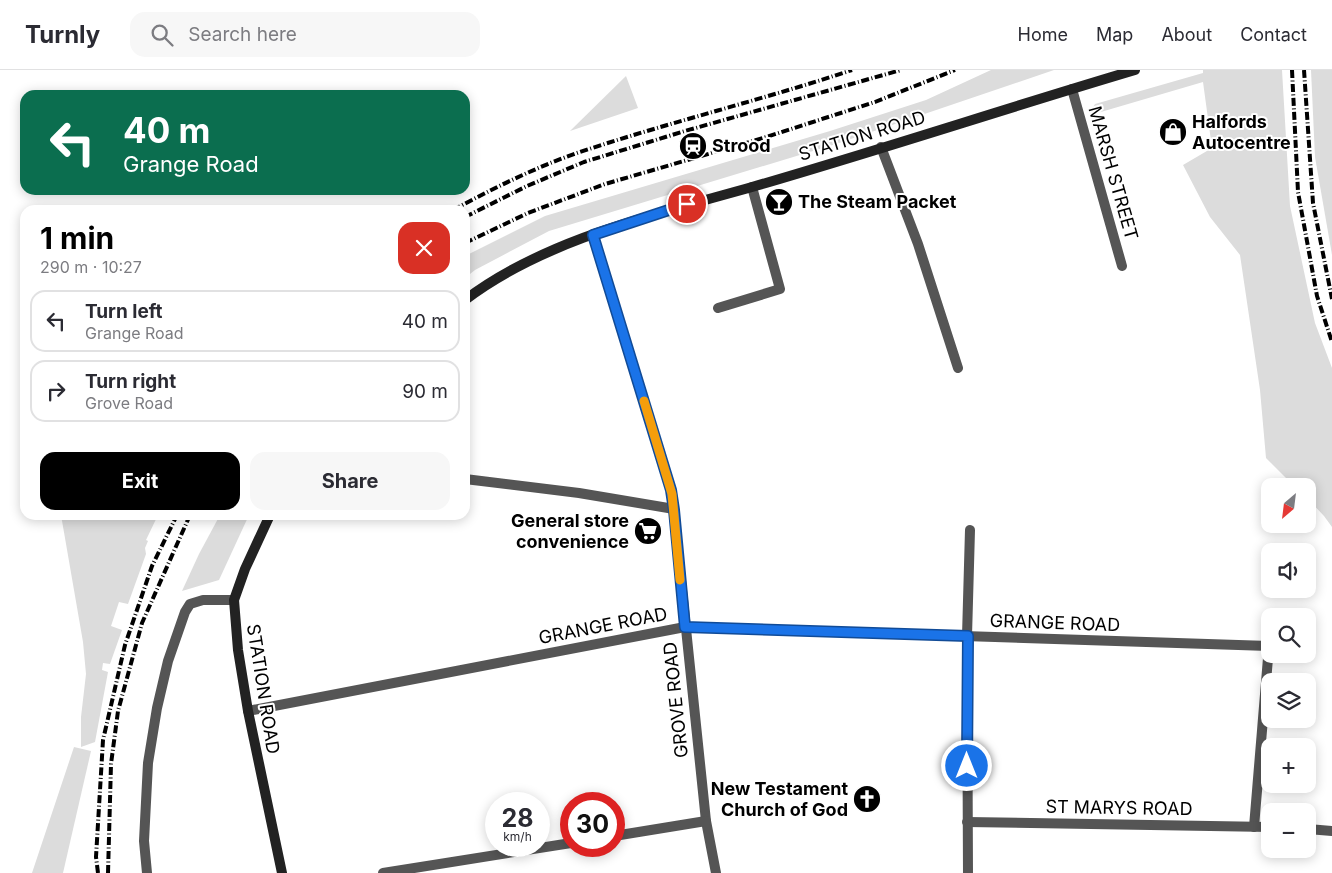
<!DOCTYPE html>
<meta charset="utf-8">
<style>
body{margin:0;font-family:Inter,sans-serif;background:#f7f7f7;color:#2b2b33;height:100vh;display:flex;flex-direction:column;font-size:19px;white-space:nowrap}
*{box-sizing:border-box;margin:0}
p{font-size:16px;color:#7c7c81}
.icon{flex:none;width:28px;height:28px;fill:none;stroke:currentColor;stroke-width:2;stroke-linecap:round;stroke-linejoin:round}
.map{position:relative;flex:1;overflow:hidden}
.drawer{position:absolute;left:20px;top:135px;width:450px;height:315px;display:flex;flex-direction:column;background:#fff;border-radius:15px;box-shadow:0 2px 12px #0003}
.drawer>*{flex:none}
.hud{position:absolute;left:20px;top:20px;width:450px;height:105px;border-radius:15px;box-shadow:0 2px 12px #0003;background:#0b6e4f;color:#fff;overflow:hidden}
.needle{width:32px;rotate:208deg}
.controls{position:absolute;left:1261px;top:408px;display:grid;gap:10px}
.controls a{display:grid;place-items:center;width:55px;height:55px;border-radius:10px;background:#fff;box-shadow:0 2px 12px #0003;font-size:25px}
.speed{position:absolute;left:485px;top:722px;display:flex;gap:10px;font-size:25px;font-weight:700;text-align:center}
.speed>*{display:grid;place-content:center;width:65px;height:65px;border-radius:50%;background:#fff;box-shadow:0 2px 12px #0003;line-height:1}
.speed small{font-size:12px;font-weight:400}
.speed .limit{border:8px solid #d22;background:#fff;color:#111}
.pin{position:absolute;display:grid;place-items:center;width:42px;height:42px;color:#fff;margin:-21px;border:2px solid #fff;border-radius:50%;box-shadow:0 1px 5px #0007}
.me{position:absolute;width:55px;margin:-28px;rotate:0deg;stroke-linejoin:round;filter:drop-shadow(0 0 4px #0008)}
.turn{display:flex;align-items:center;gap:18px;height:105px;padding:0 20px;font-size:22px}
.turn .icon{width:65px;height:65px;stroke-width:2.5}
.turn b{display:block;font-size:35px;line-height:42px}
.round{display:grid;place-items:center;flex:none;width:52px;height:52px;border-radius:15px;background:#f7f7f7}
.headline{display:flex;align-items:center;justify-content:space-between;height:85px;padding:0 20px}
h1{font-size:30px;font-weight:700;line-height:38px;color:#000}
.button{display:flex;gap:10px;margin-top:auto;padding:10px 20px}
.button a{flex:1;height:58px;border-radius:15px;background:#000;color:#fff;font-size:20px;font-weight:700;line-height:58px;text-align:center}
.button a+a{background:#f7f7f7;color:#2b2b33}
ul{padding:0;list-style:none}
li{display:flex;align-items:center;gap:15px;height:62px;margin:0 10px 8px;padding:0 10px;border:2px solid #e1e1e2;border-radius:15px}
li div{flex:1}
li b{display:block;font-size:19px}
li em{font-style:normal}
header{display:flex;align-items:center;gap:30px;box-sizing:border-box;height:70px;padding:0 25px;background:#fff;border-bottom:1px solid #e1e1e2}
header strong{font-size:24px}
nav{display:flex;gap:28px;margin-inline-start:auto;font-size:18px}
.search{width:350px;height:45px;background:#f7f7f7;display:flex;align-items:center;gap:12px;box-sizing:border-box;padding:0 18px;border-radius:15px;color:#7c7c81;font-size:19px}
.map>svg:first-child{display:block}
</style>
<header>
<strong>Turnly</strong>
<div class="search"><svg class="icon" aria-label="search" viewBox="0 0 24 24"><circle cx="10" cy="10" r="6"/><path d="M15 15l6 6"/></svg>Search here</div>
<nav><a>Home</a><a>Map</a><a>About</a><a>Contact</a></nav>
</header>
<div class="map">
<svg width="1332" height="803" viewBox="0 0 1332 803">
<rect width="100%" height="100%" fill="#fff"/>
<g fill="#dcdcdc">
<path d="M 991,0 L 1054,0 L 836,74 L 549,161 L 475,200 L 465,208 L 465,186 L 545,146 L 830,61 L 926,30 Z"/>
<path d="M 1203,0 L 1282,0 L 1290,136 L 1315,253 L 1332,298 L 1332,457 L 1324,446 L 1308,429 L 1308,416 L 1294,416 L 1266,388 L 1260,320 L 1240,185 L 1210,147 L 1183,95 L 1212,78 L 1203,12 L 1094,44 L 1092,39 L 1095,34 L 1203,3 Z"/>
<path d="M 1311,0 L 1332,0 L 1332,185 L 1315,87 Z"/>
<path d="M 626,6 L 638,38 L 570,61 Z"/>
<path d="M 61,445 L 158,445 L 146,470 L 148,471 L 145,478 L 146,484 L 128,534 L 119,532 L 111,556 L 122,560 L 110,594 L 103,593 L 102,600 L 108,602 L 95,672 L 81,677 L 81,647 L 86,604 L 83,572 Z"/>
<path d="M 220,445 L 249,445 L 219,510 L 182,521 L 199,484 Z"/>
<path d="M 74,677 L 91,681 L 63,803 L 32,803 Z"/>
</g>
<g fill="none" stroke-linecap="round" stroke-linejoin="round">
<g stroke="#555" stroke-width="10">
<path d="M 1072,19 L 1122,196"/>
<path d="M 881,77 L 918,174 L 958,298"/>
<path d="M 593,165 L 672,424 L 706,751 L 716,803"/>
<path d="M 718,238 L 780,219 L 752,117"/>
<path d="M 465,409 L 579,423 L 674,439"/>
<path d="M 248,641 L 685,557 L 1269,576 L 1254,757"/>
<path d="M 967,752 L 1270,757"/>
<path d="M 1308,759 L 1332,761"/>
<path d="M 614,766 L 706,751"/>
<path d="M 147,803 L 144,771 L 148,693 L 157,638 L 168,591 L 185,542 L 190,534 L 203,530 L 234,530"/>
<path d="M 383,803 L 571,773"/>
<path d="M 968,803 L 967,566 L 970,460"/>
</g>
<g stroke="#222" stroke-width="10">
<path d="M 465,230 C 545,169 657,144 752,117 C 880,80 1007,38 1135,0"/>
<path d="M 270,445 L 245,499 L 234,530 L 238,580 L 248,641 L 282,803"/>
</g>
<g stroke="#000" stroke-width="4" stroke-dasharray="8 2.5 1 2.5" stroke-linecap="butt">
<path d="M 1292,0 L 1298,122 L 1317,226 L 1332,272"/>
<path d="M 1304,0 L 1313,133 L 1332,229"/>
<path d="M 453,140 C 494,118 536,97 580,82 C 670,52 762,30 852,0"/>
<path d="M 465,147 L 527,116 L 584,92 L 685,61 L 901,0"/>
<path d="M 465,173 L 528,143 L 605,114 L 763,68 L 875,32 L 955,0"/>
<path d="M 98,803 L 96,787 L 103,670 L 125,575 L 152,496 L 177,445"/>
<path d="M 108,803 L 111,694 L 118,641 L 142,553 L 190,445"/>
</g>
</g>
<g fill="none" stroke-linecap="round" stroke-linejoin="round">
<defs>
<path id="route" d="M 687,134 L 593,165 L 671,420 L 674,440 L 685,557 L 968,566 L 967,696"/>
</defs>
<use href="#route" stroke="#114b97" stroke-width="12"/>
<use href="#route" stroke="#1a73e8" stroke-width="9"/>
<path stroke="#f59e0b" stroke-width="9" d="M 644,331 L 672,424 L 680,510"/>
</g>
<defs>
<symbol id="shop-disc" viewBox="-11 -11 22 22"><circle r="9.5" fill="#000" stroke="#fff"/><path d="M-5-2.5h2.3a2.7 3.5 0 0 1 5.4 0H5L5.5 6h-11ZM-1.5-2.5h3a1.5 2.3 0 0 0-3 0Z" fill="#fff"/></symbol>
<symbol id="station-disc" viewBox="-11 -11 22 22"><circle r="9.5" fill="#000" stroke="#fff"/><path d="M-3-6H3Q5-6 5-4V2Q5 4 3 4L4.5 6H3L1.5 4h-3L-3 6H-4.5L-3 4Q-5 4-5 2V-4Q-5-6-3-6ZM-3.5-4v3h7v-3ZM-3.5 1v1.5H-2V1ZM2 1v1.5H3.5V1Z" fill="#fff"/></symbol>
<symbol id="bar-disc" viewBox="-11 -11 22 22"><circle r="9.5" fill="#000" stroke="#fff"/><path d="M-6-5H6L.8 .8V4.5H3.5V6h-7V4.5H-.8V.8Z" fill="#fff"/></symbol>
<symbol id="supermarket-disc" viewBox="-11 -11 22 22"><circle r="9.5" fill="#000" stroke="#fff"/><path d="M-6-5.5h2.5l.6 2H6L4.5 2H-2.5L-4.4-4H-6ZM-1.5 3.2a1.3 1.3 0 1 0 .1 0ZM3 3.2a1.3 1.3 0 1 0 .1 0Z" fill="#fff"/></symbol>
<symbol id="church-disc" viewBox="-11 -11 22 22"><circle r="9.5" fill="#000" stroke="#fff"/><path d="M-1.2-6h2.4v3.5h3.3v2.4h-3.3V6h-2.4V-.1h-3.3v-2.4h3.3Z" fill="#fff"/></symbol>
</defs>
<g fill-rule="evenodd">
<use href="#shop-disc" x="1157" y="46" width="32" height="32"/>
<use href="#station-disc" x="677" y="60" width="32" height="32"/>
<use href="#bar-disc" x="763" y="116" width="32" height="32"/>
<use href="#supermarket-disc" x="632" y="445" width="32" height="32"/>
<use href="#church-disc" x="851" y="713" width="32" height="32"/>
</g>
<g text-anchor="middle" stroke-width="4" stroke-linejoin="round" paint-order="stroke">
<g font-size="18" font-weight="bold" fill="#000" stroke="#fff" text-anchor="start">
<text x="1192" y="58">Halfords<tspan x="1192" dy="21">Autocentre</tspan></text>
<text x="712" y="82">Strood</text>
<text x="798" y="138">The Steam Packet</text>
<text x="629" y="457" text-anchor="end">General store<tspan x="629" dy="21">convenience</tspan></text>
<text x="848" y="725" text-anchor="end">New Testament<tspan x="848" dy="21">Church of God</tspan></text>
</g>
<g font-size="18" fill="#000" stroke="#fff">
<text transform="translate(862 66) rotate(-17)" y="6">STATION ROAD</text>
<text transform="translate(1113 103) rotate(74)" y="6">MARSH STREET</text>
<text transform="translate(1055 553) rotate(2)" y="6">GRANGE ROAD</text>
<text transform="translate(603 556) rotate(-11)" y="6">GRANGE ROAD</text>
<text transform="translate(263 619) rotate(81)" y="6">STATION ROAD</text>
<text transform="translate(676 630) rotate(-96)" y="6">GROVE ROAD</text>
<text transform="translate(1119 738) rotate(1)" y="6">ST MARYS ROAD</text>
</g>
</g>
</svg>
<div class="controls">
<a><svg class="needle" viewBox="-14 -14 28 28"><path d="M0-13l5 13h-10z" fill="#e53935"/><path d="M0 13l5-13h-10z" fill="#7c7c81"/></svg></a>
<a><svg class="icon" aria-label="sound" viewBox="0 0 24 24"><path d="M4 9h4l5-4v14l-5-4H4zM17 9q2 3 0 6"/></svg></a>
<a><svg class="icon" aria-label="search" viewBox="0 0 24 24"><circle cx="10" cy="10" r="6"/><path d="M15 15l6 6"/></svg></a>
<a><svg class="icon" aria-label="layers" viewBox="0 0 24 24"><path d="M12 4l9 5-9 5-9-5zM3 14l9 5 9-5"/></svg></a>
<a>+</a>
<a>−</a>
</div>
<div class="speed"><div>28<small>km/h</small></div><div class="limit">30</div></div>
<div class="pin" style="left:687px;top:134px;background:#d93025"><svg class="icon" aria-label="arrive" viewBox="0 0 24 24"><path d="M6 21V4h12l-3 4 3 4H6"/></svg></div>
<svg class="me" style="left:967px;top:696px" viewBox="-20 -20 40 40"><circle r="17" fill="#1a73e8" stroke="#fff" stroke-width="3"/><path d="M0-11L8 9 0 5-8 9z" fill="#fff"/></svg>
<div class="hud">
<div class="turn"><svg class="icon" aria-label="left" viewBox="0 0 24 24"><path d="M17 20v-9H6M10 6l-5 5 5 5"/></svg><div><b>40 m</b>Grange Road</div></div>
</div>
<section class="drawer">
<div class="headline"><div><h1>1 min</h1><p>290 m · 10:27</p></div><a class="round" style="background:#d93025;color:#fff"><svg class="icon" aria-label="close" viewBox="0 0 24 24"><path d="M6 6l12 12M18 6L6 18"/></svg></a></div>
<ul>
<li><svg class="icon" aria-label="left" viewBox="0 0 24 24"><path d="M17 20v-9H6M10 6l-5 5 5 5"/></svg><div><b>Turn left</b><p>Grange Road</p></div><em>40 m</em></li>
<li><svg class="icon" aria-label="right" viewBox="0 0 24 24"><path d="M7 20v-9h11M14 6l5 5-5 5"/></svg><div><b>Turn right</b><p>Grove Road</p></div><em>90 m</em></li>
</ul>
<div class="button"><a>Exit</a><a>Share</a></div>
</section>
</div>
